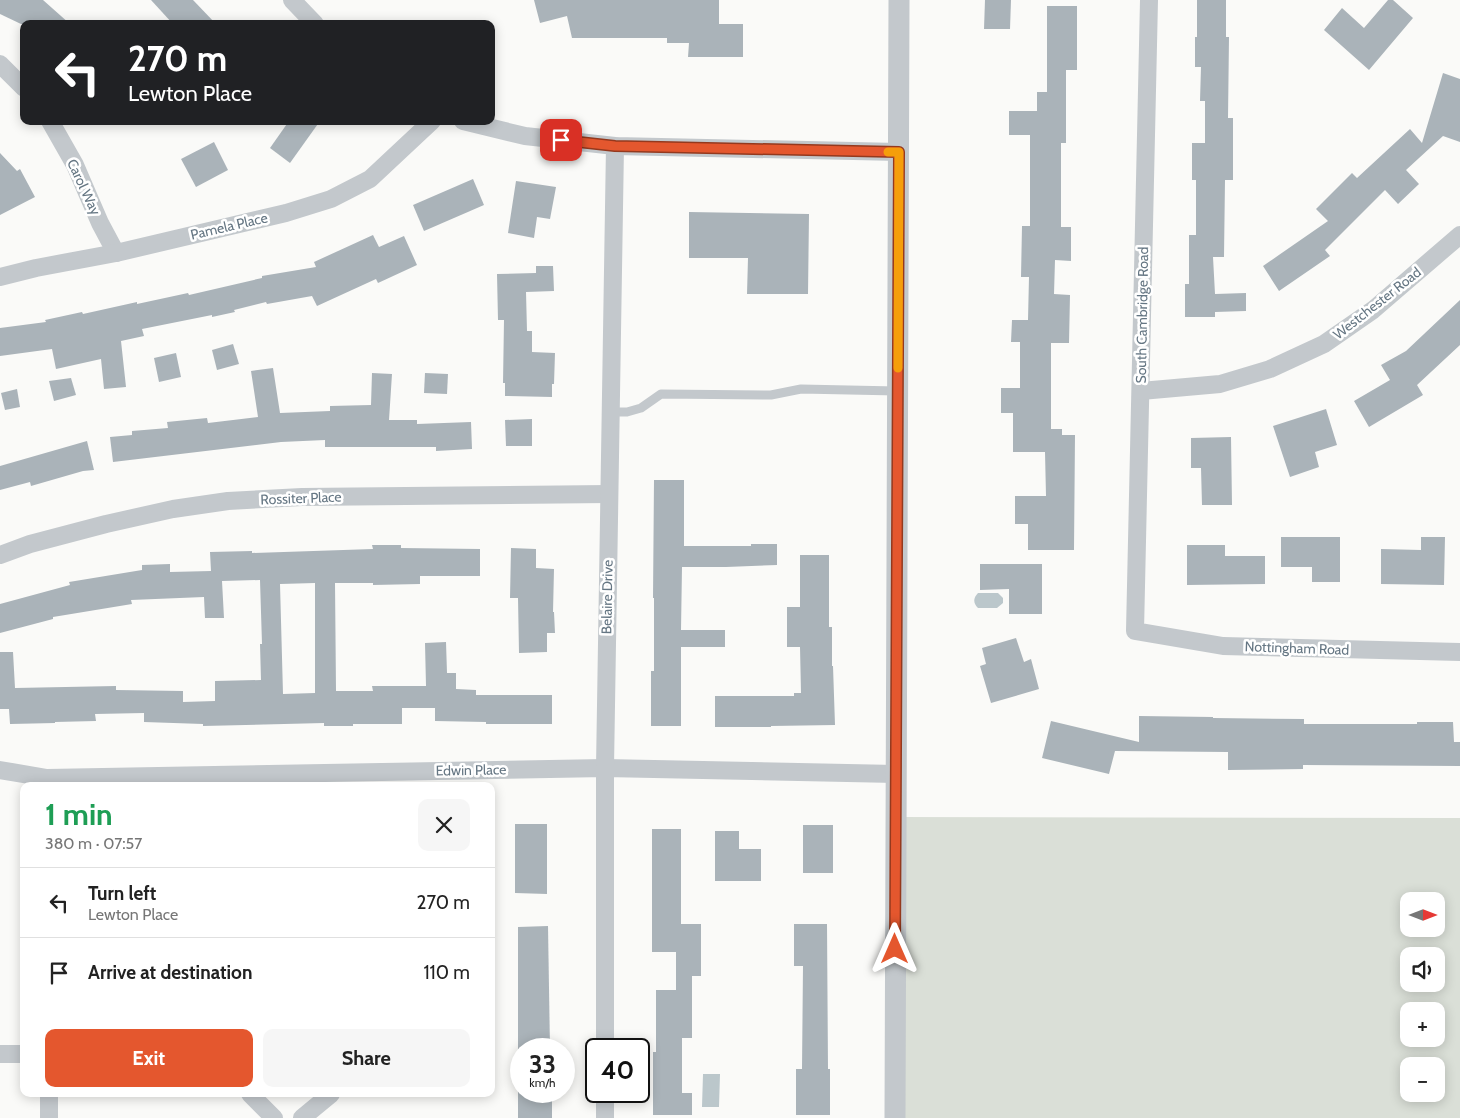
<!DOCTYPE html>
<meta charset="utf-8">
<style>
body{margin:0;font-family:Cabin,sans-serif;background:#f6f6f6;color:#222;height:100vh;display:flex;flex-direction:column;font-size:19px;white-space:nowrap}
*{box-sizing:border-box;margin:0}
p{font-size:16px;color:#767676}
.icon{flex:none;width:28px;height:28px;fill:none;stroke:currentColor;stroke-width:2;stroke-linecap:round;stroke-linejoin:round}
.map{position:relative;flex:1;overflow:hidden}
.drawer{position:absolute;left:20px;top:782px;width:475px;height:315px;display:flex;flex-direction:column;background:#fff;border-radius:10px;box-shadow:0 2px 12px #0003}
.drawer>*{flex:none}
.top-card{position:absolute;left:20px;top:20px;width:475px;height:105px;border-radius:10px;box-shadow:0 2px 12px #0003;background:#202124;color:#fff;overflow:hidden}
.needle{width:32px;rotate:90deg}
.fabs{position:absolute;left:1400px;top:892px;display:grid;gap:10px}
.fabs a{display:grid;place-items:center;width:45px;height:45px;border-radius:10px;background:#fff;box-shadow:0 2px 12px #0003;font-size:25px}
.speed{position:absolute;left:510px;top:1038px;display:flex;gap:10px;font-size:25px;font-weight:700;text-align:center}
.speed>*{display:grid;place-content:center;width:65px;height:65px;border-radius:50%;background:#fff;box-shadow:0 2px 12px #0003;line-height:1}
.speed small{font-size:12px;font-weight:400}
.speed .limit{border:2px solid #111;border-radius:8px;background:#fff;color:#111}
.pin{position:absolute;display:grid;place-items:center;width:42px;height:42px;color:#fff;margin:-21px;border-radius:10px;box-shadow:0 2px 8px #0006}
.me{position:absolute;width:55px;margin:-28px;rotate:0deg;stroke-linejoin:round;filter:drop-shadow(0 0 4px #0008)}
.turn{display:flex;align-items:center;gap:18px;height:105px;padding:0 25px;font-size:22px}
.turn .icon{width:65px;height:65px;stroke-width:2.5}
.turn b{display:block;font-size:35px;line-height:42px}
.round{display:grid;place-items:center;flex:none;width:52px;height:52px;border-radius:10px;background:#f6f6f6}
.overview{display:flex;align-items:center;justify-content:space-between;height:85px;padding:0 25px}
h1{font-size:30px;font-weight:800;line-height:38px;color:#1e9e55}
.cta{display:flex;gap:10px;margin-top:auto;padding:10px 25px}
.cta a{flex:1;height:58px;border-radius:10px;background:#e4572e;color:#fff;font-size:20px;font-weight:800;line-height:58px;text-align:center}
.cta a+a{background:#f6f6f6;color:#222}
ul{padding:0;list-style:none}
li{display:flex;align-items:center;gap:15px;height:70px;padding:0 25px;border-top:1px solid #e0e0e0}
li div{flex:1}
li b{display:block;font-size:19px}
li em{font-style:normal}
.map>svg:first-child{display:block}
</style>
<div class="map">
<svg width="1460" height="1118" viewBox="0 0 1460 1118">
<rect width="100%" height="100%" fill="#fafaf8"/>
<path fill="#dadfd7" fill-rule="evenodd" d="M 896,817 L 1460,818 L 1460,1118 L 894,1118 ZM 1409,901 L 1436,901 L 1436,929 L 1409,929 ZM 1409,956 L 1436,956 L 1436,984 L 1409,984 ZM 1409,1011 L 1436,1011 L 1436,1039 L 1409,1039 ZM 1409,1066 L 1436,1066 L 1436,1094 L 1409,1094 Z"/>
<g fill="#bbc7cb">
<path d="M 978,593 L 998,593 L 1003,598 L 1003,603 L 997,608 L 978,608 C 973,603 973,598 978,593 Z"/>
<path d="M 703,1074 L 720,1074 L 719,1107 L 702,1107 Z"/>
</g>
<g fill="#aab3b9" fill-rule="evenodd">
<path d="M 0,0 L 43,0 L 70,24 L 21,24 L 0,14 Z"/>
<path d="M 151,0 L 193,0 L 216,24 L 173,24 Z"/>
<path d="M 534,0 L 719,0 L 719,24 L 743,24 L 743,57 L 688,57 L 689,43 L 667,43 L 667,38 L 572,38 L 567,16 L 540,23 Z"/>
<path d="M 985,0 L 1011,0 L 1010,29 L 984,29 Z"/>
<path d="M 1197,0 L 1226,0 L 1226,37 L 1229,37 L 1228,118 L 1233,118 L 1233,180 L 1225,180 L 1224,257 L 1213,257 L 1215,294 L 1246,293 L 1246,311 L 1215,312 L 1215,317 L 1185,317 L 1185,284 L 1189,284 L 1189,235 L 1196,235 L 1196,180 L 1192,180 L 1192,143 L 1205,143 L 1205,101 L 1200,101 L 1201,67 L 1195,67 L 1195,37 L 1197,37 Z"/>
<path d="M 1388,0 L 1393,0 L 1413,18 L 1369,70 L 1324,30 L 1342,8 L 1364,28 Z"/>
<path d="M 1047,6 L 1077,6 L 1077,70 L 1066,70 L 1066,143 L 1061,143 L 1061,227 L 1071,227 L 1071,261 L 1055,260 L 1054,294 L 1070,295 L 1069,343 L 1051,343 L 1051,429 L 1062,429 L 1062,435 L 1075,435 L 1074,550 L 1028,550 L 1028,524 L 1015,524 L 1015,496 L 1046,496 L 1045,452 L 1013,452 L 1013,413 L 1001,413 L 1001,388 L 1020,388 L 1020,342 L 1011,342 L 1012,320 L 1028,320 L 1029,277 L 1021,277 L 1022,226 L 1030,226 L 1030,135 L 1009,135 L 1009,111 L 1037,111 L 1037,92 L 1047,92 Z"/>
<path d="M 1443,73 L 1460,79 L 1460,142 L 1443,136 L 1406,170 L 1419,184 L 1398,204 L 1385,190 L 1325,250 L 1330,256 L 1279,291 L 1263,266 L 1328,221 L 1316,209 L 1352,173 L 1357,178 L 1410,129 L 1422,143 Z"/>
<path d="M 289,121 L 320,121 L 290,163 L 270,148 Z"/>
<path d="M 214,142 L 228,170 L 196,187 L 181,159 Z"/>
<path d="M 0,153 L 17,171 L 20,169 L 35,197 L 0,215 Z"/>
<path d="M 473,179 L 484,205 L 424,231 L 413,205 Z"/>
<path d="M 516,181 L 556,187 L 550,219 L 537,217 L 534,238 L 508,233 Z"/>
<path d="M 689,212 L 809,214 L 808,294 L 747,294 L 748,258 L 689,258 Z"/>
<path d="M 373,235 L 379,247 L 404,236 L 417,265 L 378,283 L 376,279 L 317,306 L 312,296 L 267,304 L 266,302 L 234,310 L 235,312 L 212,317 L 212,315 L 142,329 L 144,336 L 121,341 L 126,387 L 104,389 L 101,359 L 56,369 L 52,349 L 0,356 L 0,328 L 46,322 L 45,320 L 82,312 L 83,314 L 137,302 L 137,304 L 188,293 L 189,295 L 262,278 L 262,276 L 316,267 L 314,262 Z"/>
<path d="M 536,266 L 553,266 L 554,291 L 526,292 L 527,331 L 532,331 L 532,352 L 555,353 L 554,384 L 552,384 L 552,397 L 505,396 L 505,383 L 503,383 L 504,320 L 498,320 L 497,274 L 536,273 Z"/>
<path d="M 1460,300 L 1460,345 L 1417,385 L 1423,395 L 1369,427 L 1354,401 L 1390,380 L 1381,365 L 1406,351 Z"/>
<path d="M 233,344 L 239,364 L 217,370 L 212,350 Z"/>
<path d="M 176,353 L 181,377 L 159,382 L 154,358 Z"/>
<path d="M 273,368 L 280,413 L 330,411 L 330,406 L 371,405 L 372,373 L 392,374 L 389,420 L 417,420 L 417,424 L 471,422 L 472,449 L 436,451 L 436,447 L 325,447 L 325,440 L 281,442 L 113,462 L 110,437 L 132,435 L 132,431 L 168,428 L 167,422 L 207,418 L 208,423 L 258,417 L 251,371 Z"/>
<path d="M 425,373 L 448,374 L 447,394 L 424,393 Z"/>
<path d="M 71,378 L 76,395 L 54,401 L 49,381 Z"/>
<path d="M 17,389 L 20,407 L 5,410 L 1,393 Z"/>
<path d="M 1326,409 L 1337,445 L 1315,452 L 1319,467 L 1290,477 L 1273,426 Z"/>
<path d="M 532,419 L 532,446 L 506,446 L 505,420 Z"/>
<path d="M 1231,437 L 1232,505 L 1202,505 L 1201,468 L 1191,468 L 1191,438 Z"/>
<path d="M 87,441 L 94,470 L 83,471 L 31,486 L 30,482 L 0,490 L 0,466 Z"/>
<path d="M 654,480 L 684,480 L 684,546 L 751,546 L 751,544 L 777,544 L 777,565 L 726,567 L 682,567 L 681,630 L 725,630 L 725,647 L 681,647 L 681,726 L 651,726 L 651,671 L 654,671 L 654,598 L 653,598 Z"/>
<path d="M 1281,537 L 1340,537 L 1340,582 L 1312,582 L 1312,567 L 1281,567 Z"/>
<path d="M 1421,537 L 1445,537 L 1444,585 L 1381,584 L 1381,549 L 1421,550 Z"/>
<path d="M 372,545 L 401,545 L 401,548 L 480,549 L 480,576 L 420,576 L 420,584 L 373,585 L 373,583 L 335,583 L 336,691 L 373,691 L 372,686 L 426,686 L 425,643 L 446,642 L 447,673 L 456,673 L 456,689 L 476,690 L 476,695 L 552,695 L 552,724 L 486,724 L 486,722 L 435,721 L 435,708 L 402,708 L 402,724 L 353,724 L 353,726 L 324,726 L 324,723 L 203,726 L 203,724 L 144,722 L 144,713 L 95,714 L 96,721 L 55,722 L 55,723 L 10,724 L 9,709 L 0,709 L 0,652 L 13,652 L 15,688 L 116,686 L 116,690 L 183,691 L 183,702 L 215,701 L 215,681 L 261,680 L 260,644 L 262,644 L 260,580 L 222,581 L 224,618 L 205,618 L 204,597 L 131,600 L 132,604 L 53,617 L 53,619 L 0,633 L 0,604 L 70,585 L 69,582 L 142,570 L 142,565 L 170,564 L 170,572 L 211,571 L 210,552 L 252,551 L 252,553 L 373,549 ZM 315,583 L 315,693 L 283,694 L 280,584 Z"/>
<path d="M 1187,545 L 1225,545 L 1225,556 L 1265,556 L 1265,584 L 1187,585 Z"/>
<path d="M 511,548 L 536,549 L 536,568 L 554,569 L 553,612 L 554,612 L 555,633 L 547,633 L 547,652 L 519,653 L 518,598 L 510,598 Z"/>
<path d="M 800,555 L 829,555 L 829,627 L 832,627 L 832,666 L 833,666 L 835,725 L 771,726 L 771,727 L 715,727 L 715,696 L 794,696 L 794,693 L 801,693 L 800,647 L 787,647 L 787,607 L 800,607 Z"/>
<path d="M 980,564 L 1042,564 L 1042,614 L 1009,614 L 1009,589 L 980,590 Z"/>
<path d="M 1016,638 L 1024,662 L 1031,659 L 1039,689 L 991,703 L 980,666 L 986,664 L 982,648 Z"/>
<path d="M 1139,716 L 1213,717 L 1213,718 L 1304,719 L 1304,724 L 1417,724 L 1417,722 L 1453,722 L 1454,742 L 1460,742 L 1460,766 L 1303,765 L 1303,769 L 1228,770 L 1228,752 L 1115,751 L 1109,774 L 1042,758 L 1051,721 L 1139,742 Z"/>
<path d="M 515,824 L 547,824 L 547,894 L 515,893 Z"/>
<rect x="803" y="825" width="30" height="48"/>
<path d="M 652,829 L 681,829 L 681,924 L 701,924 L 701,976 L 692,976 L 692,1038 L 682,1038 L 682,1093 L 692,1093 L 692,1115 L 653,1115 L 653,1052 L 656,1052 L 656,990 L 676,990 L 676,952 L 652,952 Z"/>
<path d="M 715,831 L 739,831 L 739,849 L 761,849 L 761,881 L 715,881 Z"/>
<path d="M 794,924 L 827,924 L 828,1069 L 830,1069 L 830,1115 L 796,1115 L 796,1069 L 802,1069 L 803,966 L 794,966 Z"/>
<path d="M 548,926 L 550,1049 L 518,1049 L 518,927 Z"/>
<rect x="518" y="1091" width="34" height="27"/>
</g>
<g fill="none" stroke-linecap="round" stroke-linejoin="round">
<path stroke="#c3c8cc" stroke-width="9" d="M 610,412 L 627,412 L 641,408 L 661,394 L 771,395 L 801,389 L 897,391"/>
<g stroke="#c3c8cc" stroke-width="18">
<path d="M 292,0 L 315,24"/>
<path d="M 1149,0 L 1135,631 L 1223,646 L 1460,652"/>
<path d="M 0,64 L 24,88"/>
<path d="M 50,121 L 75,165 L 100,223 L 116,253"/>
<path d="M 463,121 L 525,136 L 615,146 L 899,152"/>
<path d="M 0,277 L 36,268 L 116,253 L 286,213 L 331,199 L 370,179 L 432,121"/>
<path d="M 1141,391 L 1220,384 L 1270,369 L 1324,344 L 1373,310 L 1460,235"/>
<path d="M 0,555 L 30,544 L 106,524 L 173,509 L 228,501 L 302,497 L 609,494"/>
<path d="M 0,770 L 47,778 L 605,768 L 896,774"/>
<path d="M 605,1049 L 605,768 L 615,146"/>
<path d="M 0,1054 L 24,1054"/>
<path d="M 605,1091 L 605,1118"/>
<path d="M 250,1094 L 274,1118"/>
<path d="M 49,1118 L 49,1094"/>
<path d="M 302,1118 L 331,1094"/>
</g>
<path stroke="#c3c8cc" stroke-width="21" d="M 895,1118 L 899,0"/>
</g>
<g fill="none" stroke-linecap="round" stroke-linejoin="round">
<defs>
<path id="route" d="M 561,140 L 615,146 L 899,152 L 895,949"/>
</defs>
<use href="#route" stroke="#94391e" stroke-width="12"/>
<use href="#route" stroke="#e4572e" stroke-width="9"/>
<path stroke="#f59e0b" stroke-width="9" d="M 888,152 L 899,152 L 898,368"/>
</g>
<g text-anchor="middle" stroke-width="5" stroke-linejoin="round" paint-order="stroke">
<g font-size="14" fill="#657683" stroke="#fff">
<text transform="translate(84 187) rotate(65)" y="5">Carol Way</text>
<text transform="translate(229 226) rotate(-13)" y="5">Pamela Place</text>
<text transform="translate(1377 303) rotate(-38)" y="5">Westchester Road</text>
<text transform="translate(1142 315) rotate(-89)" y="5">South Cambridge Road</text>
<text transform="translate(301 498) rotate(-2)" y="5">Rossiter Place</text>
<text transform="translate(607 597) rotate(-89)" y="5">Belaire Drive</text>
<text transform="translate(1297 648) rotate(2)" y="5">Nottingham Road</text>
<text transform="translate(471 770) rotate(-1)" y="5">Edwin Place</text>
</g>
</g>
</svg>
<div class="fabs">
<a><svg class="needle" viewBox="-14 -14 28 28"><path d="M0-13l5 13h-10z" fill="#e53935"/><path d="M0 13l5-13h-10z" fill="#767676"/></svg></a>
<a><svg class="icon" aria-label="sound" viewBox="0 0 24 24"><path d="M4 9h4l5-4v14l-5-4H4zM17 9q2 3 0 6"/></svg></a>
<a>+</a>
<a>−</a>
</div>
<div class="speed"><div>33<small>km/h</small></div><div class="limit">40</div></div>
<div class="pin" style="left:561px;top:140px;background:#d93025"><svg class="icon" aria-label="arrive" viewBox="0 0 24 24"><path d="M6 21V4h12l-3 4 3 4H6"/></svg></div>
<svg class="me" style="left:895px;top:949px" viewBox="-20 -20 40 40"><path d="M0-17L14 15 0 8-14 15z" fill="#e4572e" stroke="#fff" stroke-width="4"/></svg>
<div class="top-card">
<div class="turn"><svg class="icon" aria-label="left" viewBox="0 0 24 24"><path d="M17 20v-9H6M10 6l-5 5 5 5"/></svg><div><b>270 m</b>Lewton Place</div></div>
</div>
<section class="drawer">
<div class="overview"><div><h1>1 min</h1><p>380 m · 07:57</p></div><a class="round"><svg class="icon" aria-label="close" viewBox="0 0 24 24"><path d="M6 6l12 12M18 6L6 18"/></svg></a></div>
<ul>
<li><svg class="icon" aria-label="left" viewBox="0 0 24 24"><path d="M17 20v-9H6M10 6l-5 5 5 5"/></svg><div><b>Turn left</b><p>Lewton Place</p></div><em>270 m</em></li>
<li><svg class="icon" aria-label="arrive" viewBox="0 0 24 24"><path d="M6 21V4h12l-3 4 3 4H6"/></svg><div><b>Arrive at destination</b></div><em>110 m</em></li>
</ul>
<div class="cta"><a>Exit</a><a>Share</a></div>
</section>
</div>
